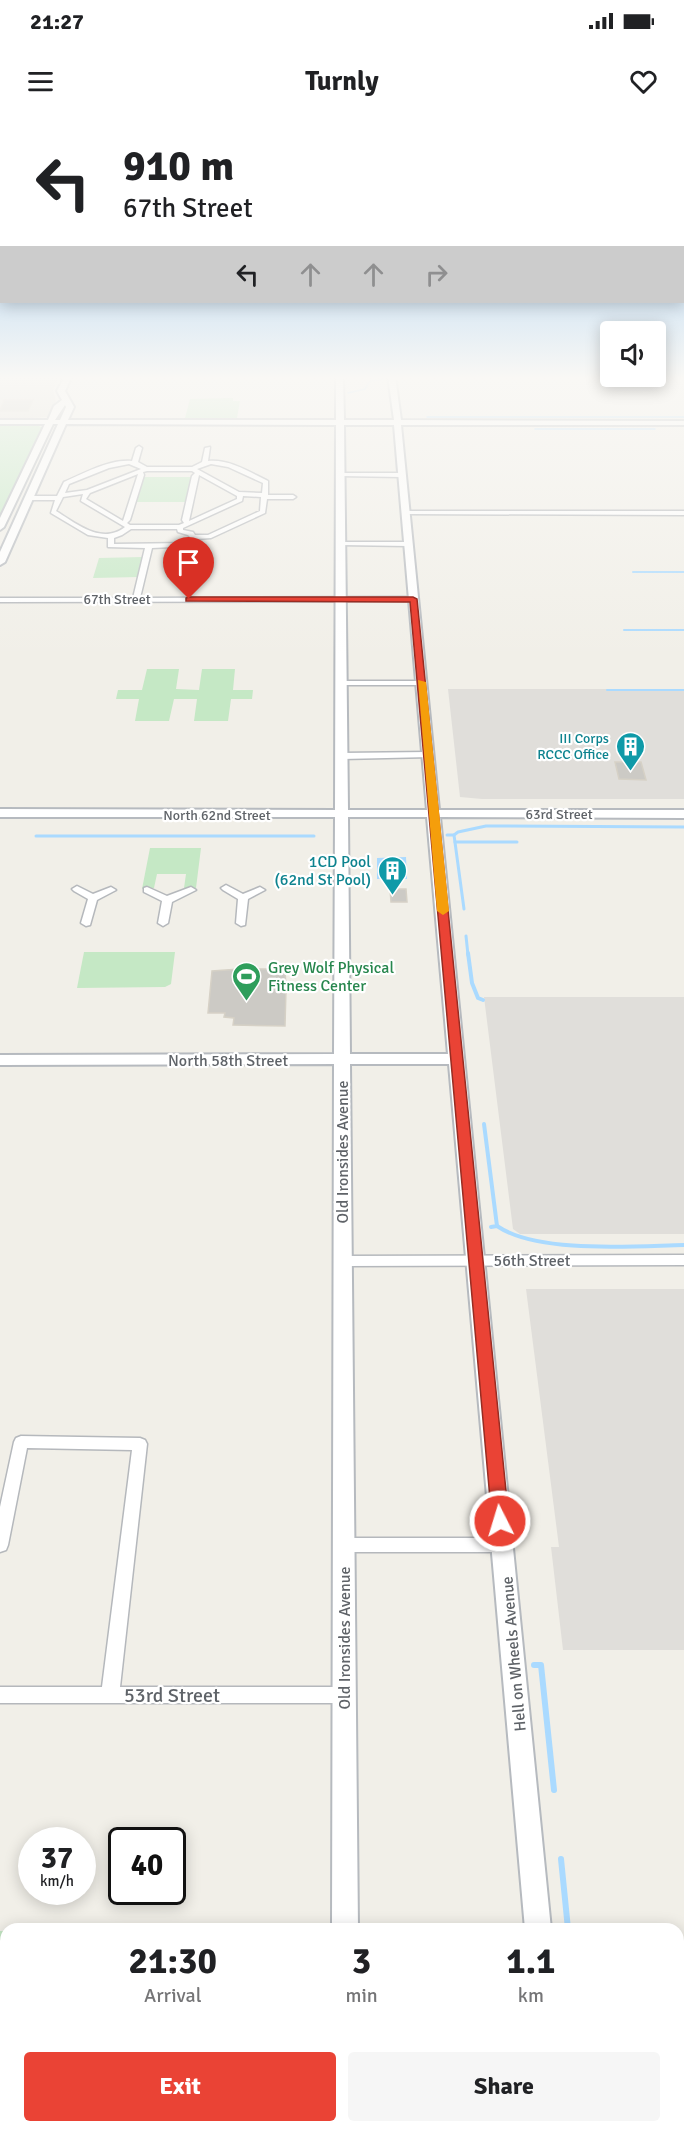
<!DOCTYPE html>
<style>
body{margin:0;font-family:Signika,sans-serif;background:#f6f6f6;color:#202124;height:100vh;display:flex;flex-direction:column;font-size:22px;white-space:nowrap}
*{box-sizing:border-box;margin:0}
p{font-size:20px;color:#757577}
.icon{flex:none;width:33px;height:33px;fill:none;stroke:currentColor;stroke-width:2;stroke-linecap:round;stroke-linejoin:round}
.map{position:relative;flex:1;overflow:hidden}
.details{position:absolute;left:0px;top:1803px;width:684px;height:210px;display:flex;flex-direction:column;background:#fff;border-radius:18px 18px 0 0;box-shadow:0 3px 15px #0003}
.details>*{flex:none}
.guide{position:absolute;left:0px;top:0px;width:684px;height:183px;box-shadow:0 3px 15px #0003;background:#fff;color:#202124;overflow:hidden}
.buttons{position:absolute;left:600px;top:201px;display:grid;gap:12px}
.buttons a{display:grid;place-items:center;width:66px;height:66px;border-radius:6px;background:#fff;box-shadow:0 3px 15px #0003;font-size:30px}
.speed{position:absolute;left:18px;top:1707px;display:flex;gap:12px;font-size:30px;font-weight:700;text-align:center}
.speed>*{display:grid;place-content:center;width:78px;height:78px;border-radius:50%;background:#fff;box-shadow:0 3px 15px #0003;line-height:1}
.speed small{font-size:15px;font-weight:400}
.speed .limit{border:3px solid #111;border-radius:9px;background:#fff;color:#111}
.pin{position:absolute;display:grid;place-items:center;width:51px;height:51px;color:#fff;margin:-62px -26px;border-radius:50% 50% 50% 0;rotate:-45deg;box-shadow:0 0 6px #0007}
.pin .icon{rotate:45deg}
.me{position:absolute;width:66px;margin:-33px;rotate:355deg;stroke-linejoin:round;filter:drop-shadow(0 0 4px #0008)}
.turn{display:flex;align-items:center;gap:21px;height:126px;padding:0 24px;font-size:27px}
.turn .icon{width:78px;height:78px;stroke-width:2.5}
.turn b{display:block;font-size:42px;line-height:51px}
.lanes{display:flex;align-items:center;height:57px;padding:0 24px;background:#0003;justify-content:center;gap:30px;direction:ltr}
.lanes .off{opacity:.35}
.eta{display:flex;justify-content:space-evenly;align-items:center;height:102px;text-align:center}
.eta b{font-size:36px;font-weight:800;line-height:42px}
.action{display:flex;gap:12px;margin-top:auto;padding:12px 24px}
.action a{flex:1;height:69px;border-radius:6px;background:#ea4335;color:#fff;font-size:24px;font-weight:800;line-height:69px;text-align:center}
.action a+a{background:#f6f6f6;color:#202124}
.status{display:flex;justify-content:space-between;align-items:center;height:42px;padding:0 30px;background:#fff;direction:ltr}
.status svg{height:16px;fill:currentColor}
header{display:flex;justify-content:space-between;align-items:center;height:78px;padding:0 24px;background:#fff;font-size:27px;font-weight:800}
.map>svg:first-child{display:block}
</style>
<div class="status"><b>21:27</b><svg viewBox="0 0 49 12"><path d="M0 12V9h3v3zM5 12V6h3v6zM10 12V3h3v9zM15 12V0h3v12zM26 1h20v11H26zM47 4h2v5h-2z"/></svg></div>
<header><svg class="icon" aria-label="menu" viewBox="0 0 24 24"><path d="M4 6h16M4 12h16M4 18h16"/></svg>Turnly<svg class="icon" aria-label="heart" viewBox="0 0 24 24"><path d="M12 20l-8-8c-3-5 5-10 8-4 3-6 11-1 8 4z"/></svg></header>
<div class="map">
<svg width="684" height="2013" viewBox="0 0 684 2013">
<rect width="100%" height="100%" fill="#f1efe8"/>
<g fill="#e0deda">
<path d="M 448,569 L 684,569 L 684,679 L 482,679 L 460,677 Z"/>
<path d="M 484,877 L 684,877 L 684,1114 L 520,1114 L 513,1109 Z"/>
<path d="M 526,1169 L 684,1169 L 684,1530 L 563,1530 L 551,1427 L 559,1427 Z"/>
</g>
<path fill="#e1ded6" d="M 0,256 L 59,256 L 53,270 L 56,281 L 48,297 L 0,300 Z"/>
<g fill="#c5e8c5">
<path d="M 233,278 L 233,281 L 240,281 L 237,298 L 185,298 L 190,279 Z"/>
<path d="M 0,306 L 39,306 L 43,308 L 0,397 Z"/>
<path d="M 143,357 L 192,357 L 186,382 L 135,382 Z"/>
<path d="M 99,438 L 142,437 L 144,438 L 139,457 L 93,458 Z"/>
<path d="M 147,549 L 179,549 L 176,569 L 199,570 L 202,549 L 235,549 L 233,570 L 253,570 L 252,579 L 231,579 L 228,601 L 194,601 L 197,579 L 174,579 L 169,601 L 135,601 L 139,579 L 116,579 L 118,570 L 142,570 Z"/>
<path d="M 150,728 L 201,728 L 196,768 L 184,768 L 186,754 L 157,754 L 154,768 L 142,769 Z"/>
<path d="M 84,832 L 175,832 L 171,864 L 165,867 L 77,868 Z"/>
<rect x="0" y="1811" width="6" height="137"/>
</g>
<path fill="#aadaff" d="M 406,737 L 407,759 L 377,759 L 377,738 Z"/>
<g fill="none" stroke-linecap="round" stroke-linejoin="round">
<g stroke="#aadaff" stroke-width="1.5">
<path d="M 348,273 L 365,269 L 370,261 L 384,259"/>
<path d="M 427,297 L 684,297"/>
<path d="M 535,309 L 608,309"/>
<path d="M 608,309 L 655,309"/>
</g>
<g stroke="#aadaff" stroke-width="2">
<path d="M 633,452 L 684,452"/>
<path d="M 624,510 L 684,510"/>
<path d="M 607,570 L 684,570"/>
</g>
<g stroke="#aadaff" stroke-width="3">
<path d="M 447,715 L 454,715 L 464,789"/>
<path d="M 454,715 L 458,712 L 486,706 L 684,707"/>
<path d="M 36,716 L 314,716"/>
<path d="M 455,722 L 517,722"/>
<path d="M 466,816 L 468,835"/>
</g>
<g stroke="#aadaff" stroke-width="4">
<path d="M 468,833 L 472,863 L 478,878 L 483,880"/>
<path d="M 484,1004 L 497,1106 L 491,1107"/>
<path d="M 497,1106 C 538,1134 634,1126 684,1125"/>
</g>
<g stroke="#aadaff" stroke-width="6">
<path d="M 534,1545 L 541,1545 L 554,1670"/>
<path d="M 561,1739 L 568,1809"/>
</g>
</g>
<g fill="#cccac5" stroke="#d6d1c6" stroke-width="1.5">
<path d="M 4,280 L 33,280 L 28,291 L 0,291 Z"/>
<path d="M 615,642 L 641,642 L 646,660 L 619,659 Z"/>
<path d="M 390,769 L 406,769 L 407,782 L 391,782 Z"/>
<path d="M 240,849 L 285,849 L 286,869 L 285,906 L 233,905 L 234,898 L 224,897 L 225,893 L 208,893 L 212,851 Z"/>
</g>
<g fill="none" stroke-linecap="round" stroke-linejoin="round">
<defs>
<g id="street">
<path d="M 139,326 L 142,328 L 138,342 L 147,347 L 192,347 L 202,342 L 205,328 L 210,327 L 208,341 C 230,339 249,352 268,361 L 268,375 L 293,375 L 296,377 L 293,379 L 267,379 L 265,393 L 211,418 L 196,419 L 193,426 L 152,428 L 140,478 L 413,477 L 417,479 L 413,481 L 0,482 L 0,478 L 133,478 L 145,428 L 108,427 L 108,418 L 88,415 L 51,393 L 55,380 L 29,380 L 26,378 L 29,376 L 57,376 L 64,362 C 85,353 109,339 132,341 L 136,328 ZM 129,344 L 141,349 L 87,370 L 65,373 L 69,364 L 109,348 ZM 211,344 L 228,347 L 263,363 L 262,373 L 239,372 L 197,349 ZM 147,351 L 192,351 L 195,353 L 192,356 L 182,400 L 184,403 L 179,405 L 130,405 L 127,403 L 130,400 L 144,355 L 143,352 ZM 138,354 L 123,401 L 86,379 L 90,373 ZM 199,355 L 237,376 L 237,379 L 189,401 ZM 83,374 L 81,381 L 125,407 C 102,425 77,404 56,391 L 63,377 ZM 243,376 L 261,377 L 260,391 L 208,415 L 195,415 L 193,412 L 183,410 L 183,408 L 242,381 ZM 131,409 L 177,409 L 178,412 L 188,415 L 190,417 L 188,423 L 114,424 L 114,418 L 122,415 Z"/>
<path d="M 341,353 L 402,353 L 405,355 L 402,357 L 339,356 Z"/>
<path d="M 406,391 L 684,391 L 684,395 L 404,394 L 404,392 Z"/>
<path d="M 342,422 L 408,422 L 411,424 L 408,426 L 340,425 L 339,424 Z"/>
<path d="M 339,561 L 421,561 L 425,563 L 421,565 L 342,565 L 338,563 Z"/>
<path d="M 428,632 L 432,635 L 431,637 L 342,639 L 338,636 L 342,633 Z"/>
<path d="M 226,765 L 243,774 L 260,767 L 265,770 L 248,779 L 245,805 L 241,806 L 236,803 L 238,779 L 223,770 L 221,768 Z"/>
<path d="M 77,766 L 93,774 L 111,767 L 116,770 L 97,780 L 90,805 L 86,806 L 81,803 L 88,779 L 74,771 L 72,769 Z"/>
<path d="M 147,767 L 167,776 L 191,767 L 196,770 L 172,782 L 168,803 L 163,806 L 158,803 L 162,781 L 144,772 L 144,768 Z"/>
<path d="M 684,1135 L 684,1145 L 343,1146 L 338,1144 L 336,1141 L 338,1138 L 343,1136 Z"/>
<path d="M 21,1316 L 140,1318 L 145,1320 L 147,1324 L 120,1567 L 343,1567 L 349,1569 L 352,1575 L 349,1581 L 343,1583 L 0,1583 L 0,1567 L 102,1567 L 132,1330 L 27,1328 L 8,1425 L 6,1430 L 0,1432 L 0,1387 L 14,1322 L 16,1318 Z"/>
<path d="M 344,1418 L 503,1418 L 509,1420 L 511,1425 L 509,1430 L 503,1432 L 344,1432 L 338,1430 L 336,1425 L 338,1420 Z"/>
</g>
<g id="secondary">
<path d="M 65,256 L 72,256 L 65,271 L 74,287 L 68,300 L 336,300 L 336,256 L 343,256 L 344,300 L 394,300 L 388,256 L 395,256 L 401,300 L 684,301 L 684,305 L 401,305 L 439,690 L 684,690 L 684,698 L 440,697 L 551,1809 L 525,1809 L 449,944 L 350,944 L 358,1809 L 332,1809 L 334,944 L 0,945 L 0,935 L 334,934 L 335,697 L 0,697 L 0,689 L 335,690 L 336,305 L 66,304 L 5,442 L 0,445 L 0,432 L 58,304 L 53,304 L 4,407 L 0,410 L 0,398 L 45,304 L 0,304 L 0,300 L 48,300 L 54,286 L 62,280 L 57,271 ZM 65,285 L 66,287 L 60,300 L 55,300 ZM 344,305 L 394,305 L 427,690 L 348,690 ZM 348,697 L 427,697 L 448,934 L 350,934 Z"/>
<rect x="332" y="2007" width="30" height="6"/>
<rect x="542" y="2007" width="30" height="6"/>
</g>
</defs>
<use href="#street" stroke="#b5b8bc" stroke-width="3"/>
<use href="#secondary" stroke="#b6babf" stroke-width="4"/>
<use href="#street" fill="#fff" fill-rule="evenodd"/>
<use href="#secondary" fill="#fff" fill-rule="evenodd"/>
</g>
<linearGradient id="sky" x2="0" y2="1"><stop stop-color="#8fc3f1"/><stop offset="0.48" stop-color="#f9f8f5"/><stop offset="1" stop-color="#f9f8f5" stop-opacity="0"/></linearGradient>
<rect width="684" height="537" fill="url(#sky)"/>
<path fill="#ea4335" stroke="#982c22" stroke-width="1.5" d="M 189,477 L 413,477 L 417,479 L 509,1401 L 507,1407 L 500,1409 L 494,1407 L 492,1401 L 410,482 L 186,481 L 186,478 Z"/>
<path fill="#f59e0b" d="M 418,560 L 426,562 L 449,791 L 443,795 L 437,791 Z"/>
<defs>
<symbol id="building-pin" viewBox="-11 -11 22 30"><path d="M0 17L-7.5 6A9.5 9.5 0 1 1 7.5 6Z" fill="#0f9aa8" stroke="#fff"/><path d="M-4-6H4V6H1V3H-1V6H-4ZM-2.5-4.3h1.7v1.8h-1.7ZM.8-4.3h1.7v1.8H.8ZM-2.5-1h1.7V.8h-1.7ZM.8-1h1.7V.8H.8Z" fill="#fff"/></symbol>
<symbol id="stadium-pin" viewBox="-11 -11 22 30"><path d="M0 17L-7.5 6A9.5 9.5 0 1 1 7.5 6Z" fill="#2e9e5b" stroke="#fff"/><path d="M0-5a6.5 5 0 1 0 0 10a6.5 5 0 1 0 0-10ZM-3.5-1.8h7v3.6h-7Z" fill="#fff"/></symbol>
</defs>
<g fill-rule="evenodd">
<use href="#building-pin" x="614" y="610" width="33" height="45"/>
<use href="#building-pin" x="376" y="734" width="33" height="45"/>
<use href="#stadium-pin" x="230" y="840" width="33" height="45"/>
</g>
<g text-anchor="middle" stroke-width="4.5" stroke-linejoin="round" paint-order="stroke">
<g font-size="14" fill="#5f6368" stroke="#fff">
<text x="117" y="484">67th Street</text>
<text x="559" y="699">63rd Street</text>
<text x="217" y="700">North 62nd Street</text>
</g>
<g font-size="14" fill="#0d838f" stroke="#fff" text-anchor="end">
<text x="609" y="623">III Corps<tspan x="609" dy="16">RCCC Office</tspan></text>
</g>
<g font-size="16" fill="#0d838f" stroke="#fff" text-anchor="end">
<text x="371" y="747">1CD Pool<tspan x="371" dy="18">(62nd St Pool)</tspan></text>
</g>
<g font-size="16" fill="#27864d" stroke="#fff" text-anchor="start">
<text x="268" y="853">Grey Wolf Physical<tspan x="268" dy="18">Fitness Center</tspan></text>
</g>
<g font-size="16" fill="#5f6368" stroke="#fff">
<text x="228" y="946">North 58th Street</text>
<text transform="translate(342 1032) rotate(-90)" y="6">Old Ironsides Avenue</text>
<text x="532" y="1146">56th Street</text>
<text transform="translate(344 1518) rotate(-90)" y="6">Old Ironsides Avenue</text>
<text transform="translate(513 1534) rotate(-95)" y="6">Hell on Wheels Avenue</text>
</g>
<g font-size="20" fill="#5f6368" stroke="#fff">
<text x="172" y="1582">53rd Street</text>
</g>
</g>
</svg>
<div class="buttons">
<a><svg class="icon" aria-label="sound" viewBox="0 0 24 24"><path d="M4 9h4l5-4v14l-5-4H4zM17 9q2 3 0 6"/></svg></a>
</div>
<div class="speed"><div>37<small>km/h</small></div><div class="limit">40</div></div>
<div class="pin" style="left:189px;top:479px;background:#d93025"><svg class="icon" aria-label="arrive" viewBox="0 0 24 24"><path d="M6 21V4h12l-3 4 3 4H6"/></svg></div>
<svg class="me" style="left:500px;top:1401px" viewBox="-20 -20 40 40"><circle r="17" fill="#ea4335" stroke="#fff" stroke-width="3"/><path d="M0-11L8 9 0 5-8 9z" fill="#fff"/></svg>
<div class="guide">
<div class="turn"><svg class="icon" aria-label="left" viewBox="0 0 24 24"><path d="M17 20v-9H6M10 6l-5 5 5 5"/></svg><div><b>910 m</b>67th Street</div></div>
<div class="lanes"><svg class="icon" aria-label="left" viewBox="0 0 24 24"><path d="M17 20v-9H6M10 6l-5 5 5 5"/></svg><svg class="icon off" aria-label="ahead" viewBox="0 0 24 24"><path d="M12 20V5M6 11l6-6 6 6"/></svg><svg class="icon off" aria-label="ahead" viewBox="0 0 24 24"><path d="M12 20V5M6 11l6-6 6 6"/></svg><svg class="icon off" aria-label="right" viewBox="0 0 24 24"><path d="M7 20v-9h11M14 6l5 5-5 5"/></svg></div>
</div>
<section class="details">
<div class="eta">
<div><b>21:30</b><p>Arrival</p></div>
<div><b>3</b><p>min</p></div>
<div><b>1.1</b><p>km</p></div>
</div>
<div class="action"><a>Exit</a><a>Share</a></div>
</section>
</div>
